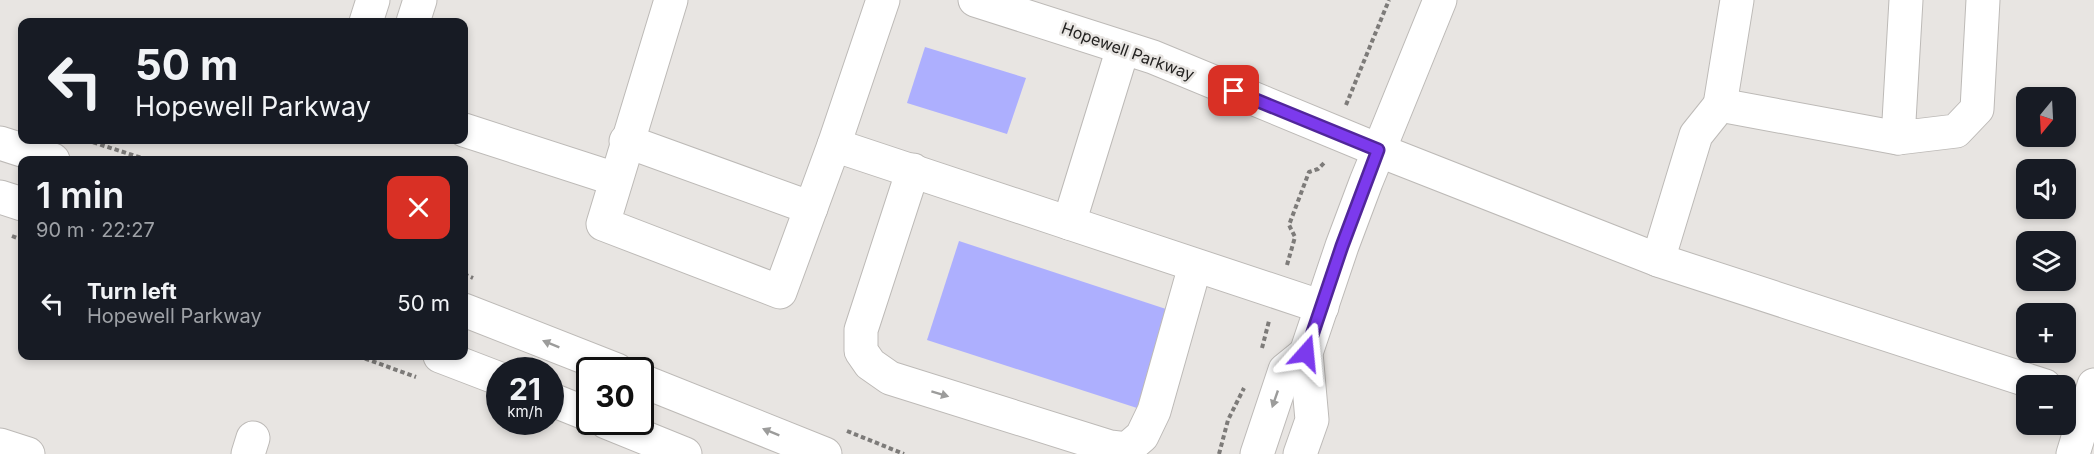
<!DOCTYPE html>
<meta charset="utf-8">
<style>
body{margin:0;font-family:Inter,sans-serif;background:#242831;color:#f1f3f6;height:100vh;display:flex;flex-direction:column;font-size:22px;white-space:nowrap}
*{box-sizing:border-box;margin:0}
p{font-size:20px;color:#9ea1a6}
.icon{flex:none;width:33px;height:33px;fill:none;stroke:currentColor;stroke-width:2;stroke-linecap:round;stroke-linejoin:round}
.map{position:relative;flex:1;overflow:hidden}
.details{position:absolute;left:18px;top:156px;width:450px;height:204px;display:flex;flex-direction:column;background:#171b24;border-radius:12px;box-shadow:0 3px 9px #0003}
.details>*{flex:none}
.guide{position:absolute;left:18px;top:18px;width:450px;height:126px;border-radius:12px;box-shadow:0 3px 9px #0003;background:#171b24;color:#f1f3f6;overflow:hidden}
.needle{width:39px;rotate:198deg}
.fabs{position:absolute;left:2016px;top:87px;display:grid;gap:12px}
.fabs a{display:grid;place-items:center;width:60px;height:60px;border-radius:12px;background:#171b24;box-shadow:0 3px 9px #0003;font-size:30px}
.speed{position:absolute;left:486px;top:357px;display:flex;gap:12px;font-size:30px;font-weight:700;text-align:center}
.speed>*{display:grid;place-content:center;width:78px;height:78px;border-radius:50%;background:#171b24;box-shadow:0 3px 9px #0003;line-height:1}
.speed small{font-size:15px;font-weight:400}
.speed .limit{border:3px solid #111;border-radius:9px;background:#fff;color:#111}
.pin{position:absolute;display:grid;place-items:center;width:51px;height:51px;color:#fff;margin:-26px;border-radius:12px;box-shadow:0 3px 9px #0006}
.me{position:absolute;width:66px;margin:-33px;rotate:18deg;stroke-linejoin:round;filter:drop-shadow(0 0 4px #0008)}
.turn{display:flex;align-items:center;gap:21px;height:126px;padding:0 18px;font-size:27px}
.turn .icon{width:78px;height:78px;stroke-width:2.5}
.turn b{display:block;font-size:42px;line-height:51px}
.round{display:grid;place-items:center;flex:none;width:63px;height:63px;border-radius:12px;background:#242831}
.overview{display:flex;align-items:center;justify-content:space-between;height:102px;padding:0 18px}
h1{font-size:36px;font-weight:600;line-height:45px}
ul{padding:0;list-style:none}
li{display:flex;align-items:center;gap:18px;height:90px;padding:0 18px}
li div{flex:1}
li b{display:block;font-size:22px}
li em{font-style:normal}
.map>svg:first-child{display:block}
</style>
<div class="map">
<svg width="2094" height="454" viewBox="0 0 2094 454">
<rect width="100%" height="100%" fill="#e8e5e2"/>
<g fill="#adaffe">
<path d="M 925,47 L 1026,78 L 1007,134 L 907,103 Z"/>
<path d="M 959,241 L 1169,310 L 1137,408 L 927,340 Z"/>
</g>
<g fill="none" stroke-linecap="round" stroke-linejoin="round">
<defs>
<g id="minor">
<path d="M 671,0 L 603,224 L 780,292 L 834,145"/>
<path d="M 883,0 L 834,145 L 1069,223 L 1123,48"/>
<path d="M 975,0 L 1153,57 L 1378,150 L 1658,260 L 2045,386"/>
<path d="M 1737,0 L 1720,105 L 1898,138"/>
<path d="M 1906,0 L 1898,138 L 1956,131 L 1977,109 L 1983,0"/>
<path d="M 366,22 L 373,0"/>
<path d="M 413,22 L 420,0"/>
<path d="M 464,130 L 615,179"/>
<path d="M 626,141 L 811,208"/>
<path d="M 913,170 L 861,330 L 861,351 L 870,364 L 890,378 L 1110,447 L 1127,449 L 1142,436 L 1154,411 L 1195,266"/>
<path d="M 1069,223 L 1322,307"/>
<path d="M 1658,260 L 1696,135 L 1720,105"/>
<path d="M 0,445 L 28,454"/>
<path d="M 248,454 L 253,438"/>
<path d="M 1257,454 L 1285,370 L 1306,353"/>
<path d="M 1300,454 L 1312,420 L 1306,353 L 1342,246 L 1366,182 L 1440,0"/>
<path d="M 2073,454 L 2094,385"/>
</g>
<g id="major">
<path d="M 0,143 L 53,160"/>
<path d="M 0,197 L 22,204"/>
<path d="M 464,310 L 617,370"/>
<path d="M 440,356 L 500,379"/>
<path d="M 640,380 L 825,454"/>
<path d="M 550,399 L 590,415"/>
<path d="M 606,422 L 685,454"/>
</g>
</defs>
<use href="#minor" stroke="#bdbab7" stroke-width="35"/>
<use href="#major" stroke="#bdbab7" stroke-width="35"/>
<g stroke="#7d7b79" stroke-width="4" stroke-dasharray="4.5 3" stroke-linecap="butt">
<path d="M 1346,105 L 1389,0"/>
<path d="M 86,140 L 148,160"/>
<path d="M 12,236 L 22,240"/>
<path d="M 1287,265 L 1295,237 L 1289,225 L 1309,172 L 1318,169 L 1325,162"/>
<path d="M 464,274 L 473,278"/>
<path d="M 1262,348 L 1269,321"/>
<path d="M 358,356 L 416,377"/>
<path d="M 847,431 L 904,454"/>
<path d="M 1219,454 L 1228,420 L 1244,388"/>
</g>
<use href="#minor" stroke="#fff" stroke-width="33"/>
<use href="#major" stroke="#fff" stroke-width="33"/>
</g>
<defs><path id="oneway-solid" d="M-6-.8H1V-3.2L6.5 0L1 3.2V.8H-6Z" transform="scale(1.5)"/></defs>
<g fill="#9c9c9b">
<use href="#oneway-solid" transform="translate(551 344) rotate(-158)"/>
<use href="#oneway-solid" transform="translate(940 394) rotate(17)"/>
<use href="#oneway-solid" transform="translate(1275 399) rotate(109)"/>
<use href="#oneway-solid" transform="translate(771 432) rotate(-158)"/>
</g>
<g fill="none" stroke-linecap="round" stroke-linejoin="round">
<defs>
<path id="route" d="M 1234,91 L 1378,150 L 1342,246 L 1306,353"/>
</defs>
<use href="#route" stroke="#51269a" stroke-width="15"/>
<use href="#route" stroke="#7c3aed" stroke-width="10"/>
</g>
<g text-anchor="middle" stroke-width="5" stroke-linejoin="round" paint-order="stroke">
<g font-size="16" fill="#232221" stroke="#e8e5e2">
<text transform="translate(1128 51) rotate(20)" y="6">Hopewell Parkway</text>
</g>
</g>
</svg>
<div class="fabs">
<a><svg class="needle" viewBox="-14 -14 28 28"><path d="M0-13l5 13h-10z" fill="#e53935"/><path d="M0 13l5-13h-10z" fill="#9ea1a6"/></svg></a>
<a><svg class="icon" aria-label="sound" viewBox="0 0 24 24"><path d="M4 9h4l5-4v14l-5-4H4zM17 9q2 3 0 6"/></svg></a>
<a><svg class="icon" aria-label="layers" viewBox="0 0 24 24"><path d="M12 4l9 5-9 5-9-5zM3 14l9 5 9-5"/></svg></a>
<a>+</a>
<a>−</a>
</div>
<div class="speed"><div>21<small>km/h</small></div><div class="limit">30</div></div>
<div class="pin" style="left:1234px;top:91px;background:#d93025"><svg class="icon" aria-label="arrive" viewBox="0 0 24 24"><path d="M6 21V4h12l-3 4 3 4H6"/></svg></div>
<svg class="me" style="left:1306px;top:353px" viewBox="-20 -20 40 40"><path d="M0-17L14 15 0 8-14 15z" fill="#7c3aed" stroke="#fff" stroke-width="4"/></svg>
<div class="guide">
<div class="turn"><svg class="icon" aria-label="left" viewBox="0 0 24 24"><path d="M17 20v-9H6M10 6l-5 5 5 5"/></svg><div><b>50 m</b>Hopewell Parkway</div></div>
</div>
<section class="details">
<div class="overview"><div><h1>1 min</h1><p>90 m · 22:27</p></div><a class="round" style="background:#d93025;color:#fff"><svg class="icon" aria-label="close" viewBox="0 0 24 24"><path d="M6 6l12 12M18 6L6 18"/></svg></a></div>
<ul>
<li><svg class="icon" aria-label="left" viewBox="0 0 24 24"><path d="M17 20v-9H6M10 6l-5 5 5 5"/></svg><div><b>Turn left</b><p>Hopewell Parkway</p></div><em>50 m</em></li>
</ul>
</section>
</div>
